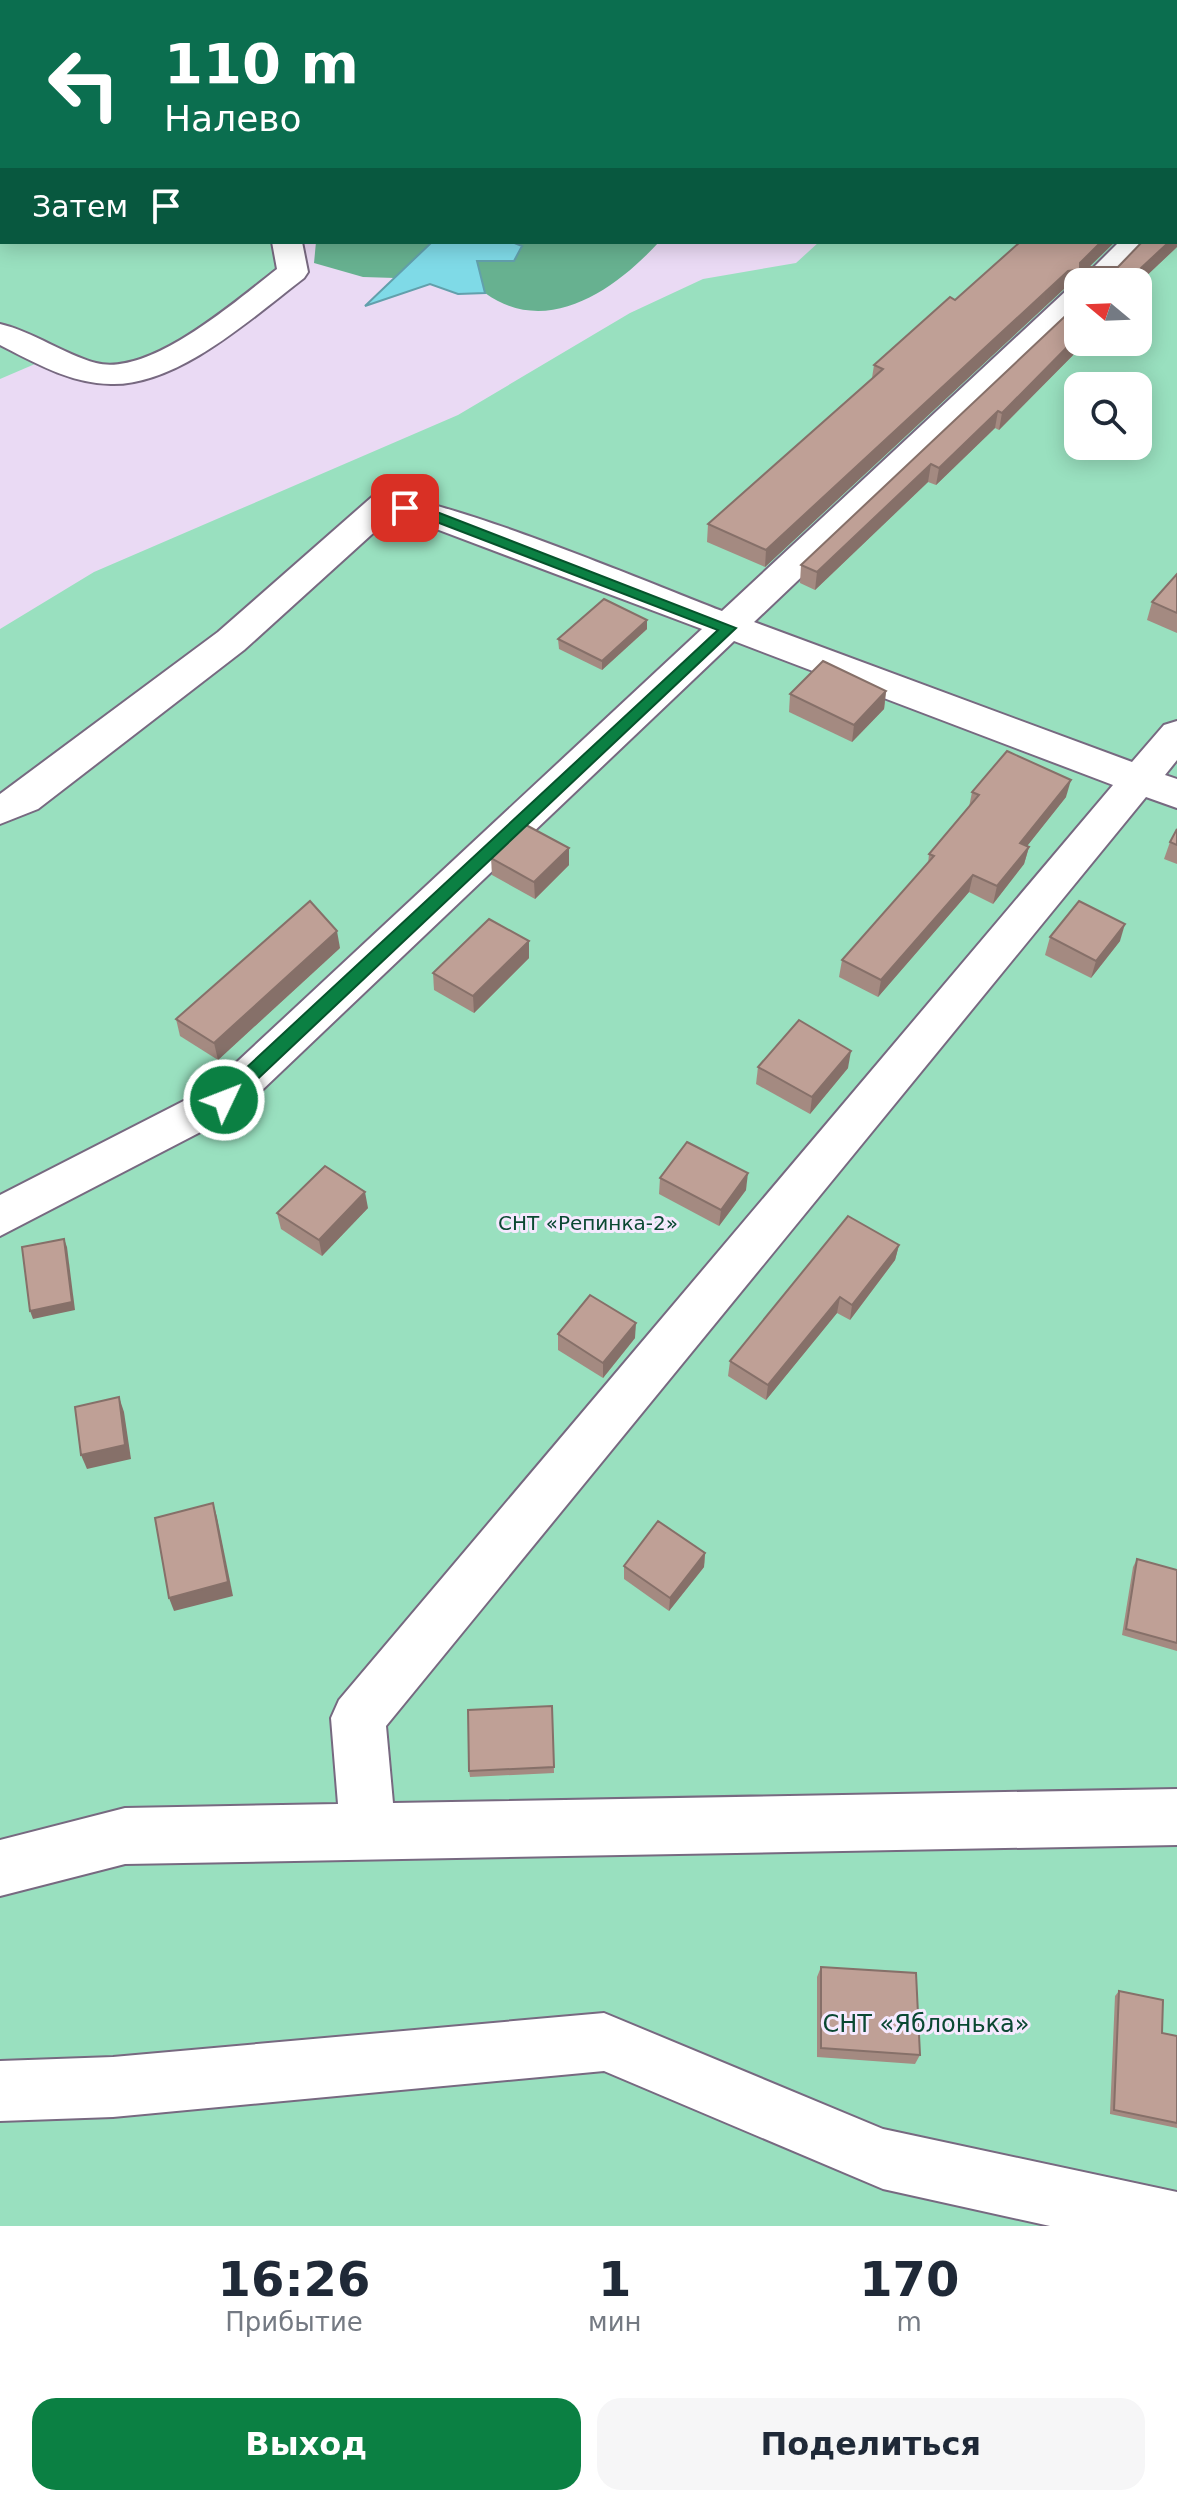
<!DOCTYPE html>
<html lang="ru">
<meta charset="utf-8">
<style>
body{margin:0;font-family:"DejaVu Sans",sans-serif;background:#f6f6f7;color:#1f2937;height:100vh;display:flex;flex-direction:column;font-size:30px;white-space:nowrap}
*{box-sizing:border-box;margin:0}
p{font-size:26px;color:#747a83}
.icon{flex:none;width:44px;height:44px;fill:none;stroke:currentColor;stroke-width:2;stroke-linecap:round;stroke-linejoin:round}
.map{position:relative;height:2226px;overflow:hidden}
.sheet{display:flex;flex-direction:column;background:#fff;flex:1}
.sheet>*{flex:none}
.banner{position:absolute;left:0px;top:0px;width:1178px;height:244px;box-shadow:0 4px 20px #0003;background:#0b6e4f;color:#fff;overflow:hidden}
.needle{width:52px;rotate:289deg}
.controls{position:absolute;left:1064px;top:268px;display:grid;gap:16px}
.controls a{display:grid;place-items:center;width:88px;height:88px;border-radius:16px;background:#fff;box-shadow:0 4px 20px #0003;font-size:40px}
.pin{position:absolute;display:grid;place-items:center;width:68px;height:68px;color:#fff;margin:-34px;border-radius:16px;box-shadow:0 4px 12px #0006}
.me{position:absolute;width:88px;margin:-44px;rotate:47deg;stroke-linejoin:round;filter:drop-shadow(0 0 6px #0008)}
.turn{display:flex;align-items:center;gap:28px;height:168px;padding:0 32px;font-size:36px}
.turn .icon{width:104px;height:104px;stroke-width:2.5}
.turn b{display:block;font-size:56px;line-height:68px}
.then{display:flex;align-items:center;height:76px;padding:0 32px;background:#0003;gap:16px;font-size:30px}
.eta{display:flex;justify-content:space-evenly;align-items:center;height:136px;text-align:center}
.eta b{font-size:48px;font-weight:800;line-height:56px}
.primary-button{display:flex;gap:16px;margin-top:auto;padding:16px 32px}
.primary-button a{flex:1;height:92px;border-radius:24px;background:#0b8043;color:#fff;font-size:32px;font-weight:800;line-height:92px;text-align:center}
.primary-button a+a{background:#f6f6f7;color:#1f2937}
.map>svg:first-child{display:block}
</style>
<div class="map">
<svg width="1177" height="2226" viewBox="0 0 1177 2226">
<rect width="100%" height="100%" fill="#eadaf4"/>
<g fill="#99e0bf" fill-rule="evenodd">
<path d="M 0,0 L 729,0 L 2,2 L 2,242 L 298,242 L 293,272 L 229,319 L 112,375 L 49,358 L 0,379 Z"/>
<path d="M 1164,0 L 1177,0 L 1177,2226 L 0,2226 L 0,629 L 94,572 L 458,415 L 630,313 L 703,279 L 796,263 L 819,242 L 1176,242 L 1176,2 L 1160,2 ZM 1078,282 L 1138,282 L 1138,342 L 1078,342 ZM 1078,386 L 1138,386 L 1138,446 L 1078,446 Z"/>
</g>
<g fill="#67b190">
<path d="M 316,242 L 432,242 L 395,278 L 363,277 L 314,263 Z"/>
<path d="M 512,242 L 659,242 C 615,290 547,338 485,293 L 477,261 L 514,261 L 522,247 Z"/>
</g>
<path fill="#7fdae7" stroke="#62a0ac" stroke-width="2" d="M 432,242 L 512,242 L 522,246 L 514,261 L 477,261 L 485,293 L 458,294 L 430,284 L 365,306 Z"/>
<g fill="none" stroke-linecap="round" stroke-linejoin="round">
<defs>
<g id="minor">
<path d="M 51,0 L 78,0 L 79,2 L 52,2 Z"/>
<path d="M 221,0 L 248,0 L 249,2 L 222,2 Z"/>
<path d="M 482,0 L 509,0 L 510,2 L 483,2 Z"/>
<path d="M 272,242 L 302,242 L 308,272 L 304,278 C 253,317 178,386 111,384 C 72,384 33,362 0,345 L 0,324 C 34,332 63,354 96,363 C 150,377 237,300 277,269 Z"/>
<path d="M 1119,242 L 1151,242 L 1112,282 L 1079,282 Z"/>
<path d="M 1078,288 L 1078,314 L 754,622 L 1132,762 L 1164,725 L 1177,721 L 1177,760 L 1165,775 L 1177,779 L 1177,808 L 1146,797 L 386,1726 L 393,1803 L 1177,1789 L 1177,1845 L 125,1864 L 0,1896 L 0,1840 L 125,1808 L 338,1804 L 331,1718 L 339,1700 L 1113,785 L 734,641 L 239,1112 L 0,1236 L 0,1195 L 209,1088 L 702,629 L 415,521 L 392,516 L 244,650 L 38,809 L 0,824 L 0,794 L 218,632 L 373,496 C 418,485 664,589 722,611 L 1067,290 Z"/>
<path d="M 604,2013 L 883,2129 L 1177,2192 L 1177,2226 L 1050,2226 L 883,2189 L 604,2071 L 113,2117 L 0,2121 L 0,2061 L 113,2057 Z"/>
</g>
</defs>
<use href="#minor" stroke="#776980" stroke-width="4"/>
<use href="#minor" fill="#fff" fill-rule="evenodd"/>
</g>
<g fill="#a48a81">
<path d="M 1177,247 L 1142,280 L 1141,287 L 1138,282 L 1078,282 L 1065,288 L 765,567 L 707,542 L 708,524 L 872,378 L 874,365 L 955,300 L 1090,267 L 1118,267 Z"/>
<path d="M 1078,342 L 1086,342 L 999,430 L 995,428 L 936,485 L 928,482 L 815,590 L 800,583 L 801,565 Z"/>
<path d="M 1177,574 L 1177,633 L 1147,620 L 1152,602 Z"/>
<path d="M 647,620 L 647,629 L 602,670 L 559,649 L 558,639 Z"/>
<path d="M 886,691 L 884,709 L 852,742 L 789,712 L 790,694 Z"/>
<path d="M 972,792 L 1066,797 L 1027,846 L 1029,847 L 1024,864 L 993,904 L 969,892 L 878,997 L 839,977 L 842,960 L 928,864 L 929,854 L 969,807 Z"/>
<path d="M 1177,829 L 1177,864 L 1164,859 L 1170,842 Z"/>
<path d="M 569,848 L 569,865 L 535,899 L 492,875 L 491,858 Z"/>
<path d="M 1050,937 L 1120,941 L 1091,978 L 1045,955 Z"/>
<path d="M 529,941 L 529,958 L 474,1013 L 434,990 L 433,973 Z"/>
<path d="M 340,948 L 218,1060 L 180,1036 L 176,1019 Z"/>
<path d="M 758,1067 L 848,1068 L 810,1114 L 756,1084 Z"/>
<path d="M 660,1178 L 746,1190 L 719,1226 L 659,1194 Z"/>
<path d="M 368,1208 L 322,1256 L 281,1229 L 277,1213 Z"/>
<path d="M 899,1245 L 895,1260 L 850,1320 L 837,1313 L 766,1400 L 728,1376 L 730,1361 Z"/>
<path d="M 558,1334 L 635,1338 L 603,1378 L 558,1350 Z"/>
<path d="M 705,1553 L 704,1567 L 669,1611 L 624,1579 L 624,1566 Z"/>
<path d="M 1137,1559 L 1177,1570 L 1177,1651 L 1122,1635 L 1133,1567 Z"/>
<path d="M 552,1706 L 554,1773 L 470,1777 L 469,1771 Z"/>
<path d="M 821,1967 L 920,2055 L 915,2064 L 817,2057 L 817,1977 Z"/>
<path d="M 1119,1991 L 1162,2033 L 1177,2036 L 1177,2128 L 1110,2114 L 1115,1996 Z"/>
</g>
<g fill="#867069">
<path d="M 1177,234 L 1177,247 L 1142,280 L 1141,287 L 1138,290 L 1138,282 L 1132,282 L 1141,268 L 1169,242 L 1176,242 Z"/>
<path d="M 1101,242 L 1115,242 L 1083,273 L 1083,269 L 1081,282 L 1078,282 L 1078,286 L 1065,288 L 765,567 L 766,550 L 1068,271 L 1080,263 Z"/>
<path d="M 1078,336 L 1078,342 L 1086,342 L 999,430 L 1002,413 Z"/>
<path d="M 998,411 L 995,428 L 936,485 L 939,468 Z"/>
<path d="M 931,464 L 928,482 L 815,590 L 817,572 Z"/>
<path d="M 647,620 L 647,629 L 602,670 L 602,661 Z"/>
<path d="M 886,691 L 884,709 L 852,742 L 854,725 Z"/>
<path d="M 1071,780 L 1066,797 L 1016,860 L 1020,843 Z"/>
<path d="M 1029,847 L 1024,864 L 993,904 L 997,886 Z"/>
<path d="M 569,848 L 569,865 L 535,899 L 534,882 Z"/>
<path d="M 973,875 L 969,892 L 878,997 L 881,980 Z"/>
<path d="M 1125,924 L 1120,941 L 1091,978 L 1096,961 Z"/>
<path d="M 337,931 L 340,948 L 218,1060 L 214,1043 Z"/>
<path d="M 529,941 L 529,958 L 474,1013 L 473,996 Z"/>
<path d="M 851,1051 L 848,1068 L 810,1114 L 812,1097 Z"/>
<path d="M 748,1173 L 746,1190 L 719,1226 L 721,1210 Z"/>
<path d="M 365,1192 L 368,1208 L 322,1256 L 319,1240 Z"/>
<path d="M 64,1239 L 67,1247 L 75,1310 L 33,1319 L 30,1311 Z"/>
<path d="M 899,1245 L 895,1260 L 850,1320 L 852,1305 Z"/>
<path d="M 840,1297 L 837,1313 L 766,1400 L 768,1385 Z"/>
<path d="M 636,1323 L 635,1338 L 603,1378 L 603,1363 Z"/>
<path d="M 119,1397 L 124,1412 L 131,1459 L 87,1469 L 81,1455 Z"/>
<path d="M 213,1503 L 217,1517 L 233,1596 L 174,1611 L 169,1598 Z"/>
<path d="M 705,1553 L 704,1567 L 669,1611 L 670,1598 Z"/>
</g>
<g fill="#bfa096" stroke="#867069" stroke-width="2">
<path d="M 1176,119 L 1177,120 L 1176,235 Z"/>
<path d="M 1020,242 L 1101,242 L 1080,263 L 1080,267 L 1118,267 L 1142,242 L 1169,242 L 1141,268 L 1145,270 L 1132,282 L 1084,282 L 1083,269 L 1068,271 L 766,550 L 708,524 L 883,369 L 874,365 L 950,297 L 955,300 Z"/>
<path d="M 1078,304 L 1078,336 L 1002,413 L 998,411 L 939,468 L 931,464 L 817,572 L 801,565 Z"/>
<path d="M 1177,574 L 1177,613 L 1152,602 Z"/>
<path d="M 604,599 L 647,620 L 602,661 L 558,639 Z"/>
<path d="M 823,661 L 886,691 L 854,725 L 790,694 Z"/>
<path d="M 1007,751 L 1071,780 L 1020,843 L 1029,847 L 997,886 L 973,875 L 881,980 L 842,960 L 934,856 L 929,854 L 979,795 L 972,792 Z"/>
<path d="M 526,825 L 569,848 L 534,882 L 491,858 Z"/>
<path d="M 1177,829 L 1177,845 L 1170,842 Z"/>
<path d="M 310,901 L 337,931 L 214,1043 L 176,1019 Z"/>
<path d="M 1079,901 L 1125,924 L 1096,961 L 1050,937 Z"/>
<path d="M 489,919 L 529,941 L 473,996 L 433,973 Z"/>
<path d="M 799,1020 L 851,1051 L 812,1097 L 758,1067 Z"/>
<path d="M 687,1142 L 748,1173 L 721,1210 L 660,1178 Z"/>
<path d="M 325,1166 L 365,1192 L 319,1240 L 277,1213 Z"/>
<path d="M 848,1216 L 899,1245 L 852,1305 L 840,1297 L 768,1385 L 730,1361 Z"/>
<path d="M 64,1239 L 72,1302 L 30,1311 L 22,1247 Z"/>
<path d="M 590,1295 L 636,1323 L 603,1363 L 558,1334 Z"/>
<path d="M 119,1397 L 125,1445 L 81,1455 L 75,1407 Z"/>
<path d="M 213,1503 L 228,1582 L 169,1598 L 155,1518 Z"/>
<path d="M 658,1521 L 705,1553 L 670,1598 L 624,1566 Z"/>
<path d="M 1137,1559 L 1177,1570 L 1177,1643 L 1126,1629 Z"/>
<path d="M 552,1706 L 554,1767 L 469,1771 L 468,1710 Z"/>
<path d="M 821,1967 L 916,1973 L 920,2055 L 821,2048 Z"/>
<path d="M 1119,1991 L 1163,2000 L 1162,2033 L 1177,2036 L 1177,2123 L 1114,2110 Z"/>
</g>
<path fill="#0b8043" stroke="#07532c" stroke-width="2" d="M 405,504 L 429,509 L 736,628 L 230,1105 L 217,1105 L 217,1095 L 718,630 L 421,516 L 400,511 L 400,505 Z"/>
<g text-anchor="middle" stroke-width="6" stroke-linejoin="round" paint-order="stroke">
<g font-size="20" fill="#0a4832" stroke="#f5e9fe">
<text x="588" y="1230">СНТ «Репинка-2»</text>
</g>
<g font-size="24" fill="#0a4832" stroke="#f5e9fe">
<text x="926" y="2032">СНТ «Яблонька»</text>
</g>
</g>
</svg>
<div class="controls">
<a><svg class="needle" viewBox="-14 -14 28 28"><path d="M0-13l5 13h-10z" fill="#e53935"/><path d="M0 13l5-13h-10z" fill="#747a83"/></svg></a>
<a><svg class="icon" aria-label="search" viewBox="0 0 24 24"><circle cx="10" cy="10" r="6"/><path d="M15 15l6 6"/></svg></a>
</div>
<div class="pin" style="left:405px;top:508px;background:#d93025"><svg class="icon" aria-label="arrive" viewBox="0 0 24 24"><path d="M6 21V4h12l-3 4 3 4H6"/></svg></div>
<svg class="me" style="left:224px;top:1100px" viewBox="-20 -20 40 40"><circle r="17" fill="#0b8043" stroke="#fff" stroke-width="3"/><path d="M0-11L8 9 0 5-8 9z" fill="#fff"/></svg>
<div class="banner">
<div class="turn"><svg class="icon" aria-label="left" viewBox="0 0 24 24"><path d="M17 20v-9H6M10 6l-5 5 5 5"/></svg><div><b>110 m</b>Налево</div></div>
<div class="then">Затем<svg class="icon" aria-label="arrive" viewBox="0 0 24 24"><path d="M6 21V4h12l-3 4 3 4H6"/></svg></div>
</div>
</div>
<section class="sheet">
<div class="eta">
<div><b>16:26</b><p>Прибытие</p></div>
<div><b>1</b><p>мин</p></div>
<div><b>170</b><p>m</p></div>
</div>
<div class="primary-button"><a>Выход</a><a>Поделиться</a></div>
</section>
